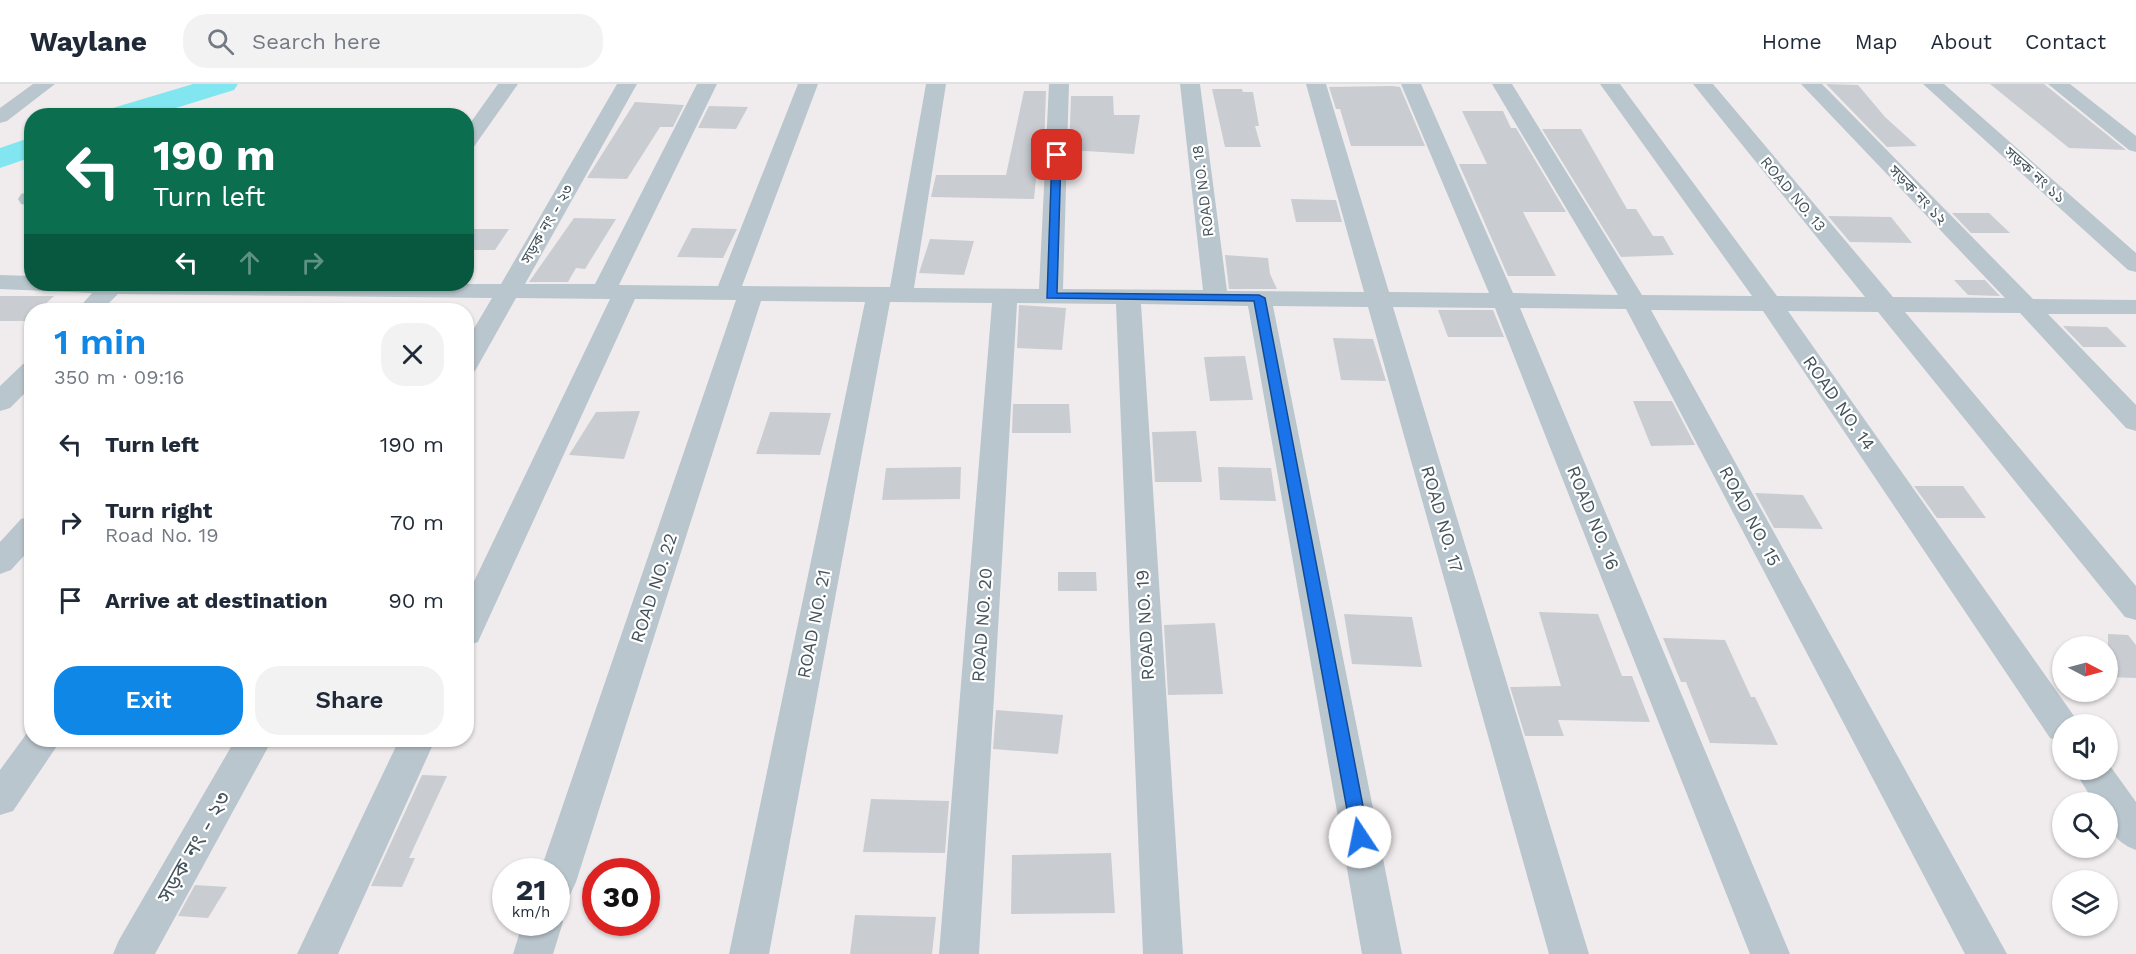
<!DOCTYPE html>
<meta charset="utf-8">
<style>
body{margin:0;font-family:"Work Sans","Noto Sans Bengali",sans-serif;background:#f2f2f3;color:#1f2937;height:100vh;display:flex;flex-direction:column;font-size:22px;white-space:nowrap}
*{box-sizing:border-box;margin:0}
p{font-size:20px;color:#747a83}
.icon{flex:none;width:33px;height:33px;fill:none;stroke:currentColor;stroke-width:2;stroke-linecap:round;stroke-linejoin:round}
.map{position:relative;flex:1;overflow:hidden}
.panel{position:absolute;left:24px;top:219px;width:450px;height:444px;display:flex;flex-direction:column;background:#fff;border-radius:24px;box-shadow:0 2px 4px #0004}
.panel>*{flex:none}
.top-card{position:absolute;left:24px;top:24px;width:450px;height:183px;border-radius:24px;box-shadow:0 2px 4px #0004;background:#0b6e4f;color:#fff;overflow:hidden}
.needle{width:39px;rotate:96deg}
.tools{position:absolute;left:2052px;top:552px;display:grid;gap:12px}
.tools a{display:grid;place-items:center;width:66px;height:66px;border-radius:50%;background:#fff;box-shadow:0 2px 4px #0004;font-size:30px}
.speed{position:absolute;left:492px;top:774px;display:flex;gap:12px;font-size:30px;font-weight:700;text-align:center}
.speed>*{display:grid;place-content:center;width:78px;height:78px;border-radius:50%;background:#fff;box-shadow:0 2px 4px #0004;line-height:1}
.speed small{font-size:15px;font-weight:400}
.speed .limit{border:9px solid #d22;background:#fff;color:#111}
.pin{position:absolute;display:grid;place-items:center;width:51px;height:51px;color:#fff;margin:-26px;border-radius:12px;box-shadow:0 3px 9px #0006}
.me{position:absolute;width:66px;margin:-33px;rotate:349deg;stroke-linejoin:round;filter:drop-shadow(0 0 4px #0008)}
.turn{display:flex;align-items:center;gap:21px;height:126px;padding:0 30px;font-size:27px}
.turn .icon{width:78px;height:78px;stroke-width:2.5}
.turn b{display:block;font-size:42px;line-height:51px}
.lanes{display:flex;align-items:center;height:57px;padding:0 30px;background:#0003;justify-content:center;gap:30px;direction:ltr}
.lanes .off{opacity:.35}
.round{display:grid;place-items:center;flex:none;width:63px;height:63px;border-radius:24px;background:#f2f2f3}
.overview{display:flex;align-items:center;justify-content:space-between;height:102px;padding:0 30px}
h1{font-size:36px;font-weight:600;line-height:45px;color:#0e87e7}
.action{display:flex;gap:12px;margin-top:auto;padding:12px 30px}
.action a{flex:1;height:69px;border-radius:24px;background:#0e87e7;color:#fff;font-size:24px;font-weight:600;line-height:69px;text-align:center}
.action a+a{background:#f2f2f3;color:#1f2937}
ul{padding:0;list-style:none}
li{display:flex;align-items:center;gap:18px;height:78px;padding:0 30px}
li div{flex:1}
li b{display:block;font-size:22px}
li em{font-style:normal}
header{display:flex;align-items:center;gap:36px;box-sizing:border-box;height:84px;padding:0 30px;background:#fff;border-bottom:2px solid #e0e1e3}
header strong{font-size:28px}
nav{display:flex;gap:33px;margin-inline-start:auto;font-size:21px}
.search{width:420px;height:54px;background:#f2f2f3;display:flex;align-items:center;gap:15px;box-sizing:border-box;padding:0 21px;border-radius:24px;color:#747a83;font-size:22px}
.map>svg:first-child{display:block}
</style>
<header>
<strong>Waylane</strong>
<div class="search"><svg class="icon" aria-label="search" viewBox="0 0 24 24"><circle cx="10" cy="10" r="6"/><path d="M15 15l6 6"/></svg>Search here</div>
<nav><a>Home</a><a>Map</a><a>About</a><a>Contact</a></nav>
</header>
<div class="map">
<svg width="2136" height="870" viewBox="0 0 2136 870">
<rect width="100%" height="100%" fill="#f0eced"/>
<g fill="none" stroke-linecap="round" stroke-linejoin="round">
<g fill="#81e6f0" fill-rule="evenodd">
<path d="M 193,0 L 238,0 L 234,6 L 150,32 L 102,32 L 106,26 Z"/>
<path d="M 32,53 L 32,73 L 0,84 L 0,64 Z"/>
</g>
</g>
<g fill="#c9cdd2">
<path d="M 1826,0 L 1858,1 L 1885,33 L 1917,62 L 1887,63 Z"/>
<path d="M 1990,0 L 2044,0 L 2126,66 L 2069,64 Z"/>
<path d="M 1392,2 L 1400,3 L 1425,62 L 1351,62 L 1340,25 L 1336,25 L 1329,3 Z"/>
<path d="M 1212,5 L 1242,5 L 1243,8 L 1253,8 L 1259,42 L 1255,42 L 1261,63 L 1225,63 Z"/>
<path d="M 1024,7 L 1046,7 L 1044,65 L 1042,75 L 1038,75 L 1034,115 L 931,113 L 936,91 L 1006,91 Z"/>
<path d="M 1071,12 L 1113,12 L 1114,31 L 1140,31 L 1134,70 L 1069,66 Z"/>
<path d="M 635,18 L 684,21 L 673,43 L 660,43 L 627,95 L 587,94 Z"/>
<path d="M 709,22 L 748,23 L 736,45 L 698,44 Z"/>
<path d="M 1462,27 L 1503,27 L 1511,44 L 1516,44 L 1566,128 L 1523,128 L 1556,192 L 1508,192 L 1459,80 L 1487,80 Z"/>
<path d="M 1542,45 L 1581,45 L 1627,125 L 1636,125 L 1653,152 L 1663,152 L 1674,171 L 1621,173 Z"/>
<path d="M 1291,115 L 1336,116 L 1342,138 L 1296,138 Z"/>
<path d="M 1952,129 L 1989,129 L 2010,149 L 1971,149 Z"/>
<path d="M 1828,132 L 1891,133 L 1912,159 L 1850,158 Z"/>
<path d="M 574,134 L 616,135 L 585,185 L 576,184 L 568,198 L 529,198 Z"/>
<path d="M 692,144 L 737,145 L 723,174 L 677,173 Z"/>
<path d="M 473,145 L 509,145 L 495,166 L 466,166 L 466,154 Z"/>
<path d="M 930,155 L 974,157 L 964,191 L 919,189 Z"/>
<path d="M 1225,171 L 1268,174 L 1270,190 L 1277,205 L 1229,205 Z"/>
<path d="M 1954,196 L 1985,196 L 2000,212 L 1968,211 Z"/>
<path d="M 0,212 L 54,212 L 39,226 L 32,226 L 32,234 L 28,237 L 0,237 Z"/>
<path d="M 1019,221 L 1066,224 L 1062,266 L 1017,264 Z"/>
<path d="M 1438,226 L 1493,226 L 1504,253 L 1448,253 Z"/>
<path d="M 2063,242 L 2107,243 L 2127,263 L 2083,263 Z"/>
<path d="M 1333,254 L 1373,255 L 1386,297 L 1341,296 Z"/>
<path d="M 1245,272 L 1253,316 L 1210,317 L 1204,273 Z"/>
<path d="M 1633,317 L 1672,317 L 1695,361 L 1651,362 Z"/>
<path d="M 1013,320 L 1069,320 L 1071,349 L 1012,349 Z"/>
<path d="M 640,327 L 624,375 L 569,371 L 596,328 Z"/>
<path d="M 770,328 L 831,329 L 820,371 L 756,370 Z"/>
<path d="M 1196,347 L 1202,398 L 1155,398 L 1152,348 Z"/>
<path d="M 961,383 L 960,415 L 882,416 L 886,384 Z"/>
<path d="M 1218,383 L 1271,384 L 1276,417 L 1220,416 Z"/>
<path d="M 1914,402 L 1963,402 L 1986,434 L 1937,434 Z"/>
<path d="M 1755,409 L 1803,411 L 1823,445 L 1774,444 Z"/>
<path d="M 1058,488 L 1096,488 L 1097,507 L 1058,507 Z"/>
<path d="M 1539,528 L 1598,530 L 1622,592 L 1632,592 L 1650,638 L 1558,636 L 1564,652 L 1525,652 L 1510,603 L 1561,602 Z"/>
<path d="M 1344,530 L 1412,533 L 1422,583 L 1352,580 Z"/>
<path d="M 1215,539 L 1223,610 L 1168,611 L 1164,541 Z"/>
<path d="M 2108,550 L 2128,551 L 2136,561 L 2136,594 L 2108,593 Z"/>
<path d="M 1663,554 L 1725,556 L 1751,613 L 1755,613 L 1778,661 L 1710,659 L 1686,598 L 1681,598 Z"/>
<path d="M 996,626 L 1063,631 L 1058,670 L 993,665 Z"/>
<path d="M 422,691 L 447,692 L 409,774 L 415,774 L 402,803 L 371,802 Z"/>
<path d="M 871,715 L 949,717 L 945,769 L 863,768 Z"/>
<path d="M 1111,769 L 1115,829 L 1011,830 L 1012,771 Z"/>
<path d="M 195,801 L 227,803 L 208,834 L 178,832 Z"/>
<path d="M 855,831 L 936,833 L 932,870 L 850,870 Z"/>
</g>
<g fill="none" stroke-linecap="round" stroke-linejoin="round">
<g fill="#bac6cd" fill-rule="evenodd">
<path d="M 33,0 L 55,0 L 7,37 L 0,39 L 0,24 Z"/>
<path d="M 498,0 L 518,0 L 473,64 L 466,66 L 466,45 Z"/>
<path d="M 617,0 L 637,0 L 525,200 L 595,200 L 697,0 L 717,0 L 619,201 L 718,202 L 798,0 L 818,0 L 742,202 L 890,203 L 926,0 L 946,0 L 914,204 L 1039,205 L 1049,0 L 1069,0 L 1063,205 L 1203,206 L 1180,0 L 1200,0 L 1227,207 L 1364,208 L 1306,0 L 1326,0 L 1389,208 L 1489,209 L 1401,0 L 1421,0 L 1513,209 L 1618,211 L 1492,0 L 1512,0 L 1642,211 L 1752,212 L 1600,0 L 1620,0 L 1777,212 L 1865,213 L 1693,0 L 1713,0 L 1893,213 L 2005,214 L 1801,0 L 1822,0 L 2033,215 L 2136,216 L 2136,230 L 2048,230 L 2136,321 L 2136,347 L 2126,344 L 2020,229 L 1905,228 L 2136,502 L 2136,536 L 2125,533 L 1878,228 L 1788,227 L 2074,632 L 2078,640 L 2062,640 L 2062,658 L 2050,654 L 1763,227 L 1651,226 L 2007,870 L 1965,870 L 1626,225 L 1520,224 L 1790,870 L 1750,870 L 1495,224 L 1393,223 L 1589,870 L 1549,870 L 1368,223 L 1273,222 L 1402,870 L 1362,870 L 1248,222 L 1141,220 L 1183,870 L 1143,870 L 1116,220 L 1017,219 L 979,870 L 939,870 L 992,219 L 890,218 L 769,870 L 729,870 L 865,218 L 761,217 L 576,798 L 570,811 L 556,816 L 556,788 L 540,788 L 736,216 L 635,215 L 482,549 L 478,558 L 466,562 L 466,514 L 610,215 L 516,214 L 475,287 L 466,289 L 466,258 L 492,214 L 118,210 L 102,226 L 77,226 L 92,209 L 0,205 L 0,191 L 32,192 L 32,200 L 501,200 Z"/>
<path d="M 1923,0 L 1944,0 L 2136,169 L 2136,188 L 2128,186 Z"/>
<path d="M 2048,0 L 2070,0 L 2136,52 L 2136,68 L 2129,66 Z"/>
<path d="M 29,108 L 32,108 L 32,122 L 21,120 L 18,115 L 21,110 Z"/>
<path d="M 32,278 L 32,302 L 10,324 L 0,327 L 0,302 L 23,280 Z"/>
<path d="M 32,432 L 32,463 L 11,486 L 0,490 L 0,458 L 21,435 Z"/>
<path d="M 30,645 L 32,656 L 61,656 L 13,727 L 0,731 L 0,686 Z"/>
<path d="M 235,656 L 272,656 L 155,870 L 113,870 L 119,856 Z"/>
<path d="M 399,656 L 435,656 L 338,870 L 297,870 Z"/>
<path d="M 2108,679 L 2136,718 L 2136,766 C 2112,757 2108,743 2108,718 L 2094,718 L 2074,686 L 2108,686 Z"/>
<path d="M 556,824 L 563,838 L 553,870 L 513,870 L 523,838 L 556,838 Z"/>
</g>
</g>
<path fill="#1a73e8" stroke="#114b97" stroke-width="1.5" d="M 1057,68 L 1061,71 L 1057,209 L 1259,211 L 1265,214 L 1369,753 L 1366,758 L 1360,761 L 1354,758 L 1352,753 L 1254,217 L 1047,214 L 1052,71 Z"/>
<g text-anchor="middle" stroke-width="4.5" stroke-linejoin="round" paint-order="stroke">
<g font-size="15" fill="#44535b" stroke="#fff">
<text transform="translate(2035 91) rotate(42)" y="5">সড়ক নং ১১</text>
<text transform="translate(1203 107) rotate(-97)" y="5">ROAD NO. 18</text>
<text transform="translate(1793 110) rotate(50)" y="5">ROAD NO. 13</text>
<text transform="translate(1918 111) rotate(46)" y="5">সড়ক নং ১২</text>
<text transform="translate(547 140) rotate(-60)" y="5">সড়ক নং - ২৩</text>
</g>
<g font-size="18" fill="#44535b" stroke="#fff">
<text transform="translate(1839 319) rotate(55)" y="6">ROAD NO. 14</text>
<text transform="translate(1750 432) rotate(62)" y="6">ROAD NO. 15</text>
<text transform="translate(1593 434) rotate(68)" y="6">ROAD NO. 16</text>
<text transform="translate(1442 435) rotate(74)" y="6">ROAD NO. 17</text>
<text transform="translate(654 504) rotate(-72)" y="6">ROAD NO. 22</text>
<text transform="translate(814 540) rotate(-79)" y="6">ROAD NO. 21</text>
<text transform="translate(982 541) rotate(-86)" y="6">ROAD NO. 20</text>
<text transform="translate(1145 541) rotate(-93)" y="6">ROAD NO. 19</text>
</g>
<g font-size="21" fill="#44535b" stroke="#fff">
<text transform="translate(194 763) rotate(-60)" y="7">সড়ক নং - ২৩</text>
</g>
</g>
</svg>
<div class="tools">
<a><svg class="needle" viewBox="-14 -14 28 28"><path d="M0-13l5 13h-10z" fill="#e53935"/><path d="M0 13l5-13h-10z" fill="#747a83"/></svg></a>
<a><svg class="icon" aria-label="sound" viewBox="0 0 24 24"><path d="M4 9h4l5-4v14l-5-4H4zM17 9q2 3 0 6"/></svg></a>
<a><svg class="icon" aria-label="search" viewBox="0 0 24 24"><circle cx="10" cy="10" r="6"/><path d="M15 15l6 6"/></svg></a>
<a><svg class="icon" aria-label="layers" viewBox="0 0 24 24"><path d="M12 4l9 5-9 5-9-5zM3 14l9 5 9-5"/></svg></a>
</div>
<div class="speed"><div>21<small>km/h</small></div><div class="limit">30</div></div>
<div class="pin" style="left:1057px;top:71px;background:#d93025"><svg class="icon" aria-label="arrive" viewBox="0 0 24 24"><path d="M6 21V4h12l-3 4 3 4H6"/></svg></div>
<svg class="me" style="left:1360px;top:753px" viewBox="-20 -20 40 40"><circle r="19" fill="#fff"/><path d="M0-13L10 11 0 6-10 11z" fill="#1a73e8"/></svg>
<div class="top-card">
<div class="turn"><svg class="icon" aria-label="left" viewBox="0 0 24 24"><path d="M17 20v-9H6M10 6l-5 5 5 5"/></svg><div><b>190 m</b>Turn left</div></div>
<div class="lanes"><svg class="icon" aria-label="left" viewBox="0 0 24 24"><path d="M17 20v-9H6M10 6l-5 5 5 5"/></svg><svg class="icon off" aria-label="ahead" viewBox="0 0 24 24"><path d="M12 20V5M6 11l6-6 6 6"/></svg><svg class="icon off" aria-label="right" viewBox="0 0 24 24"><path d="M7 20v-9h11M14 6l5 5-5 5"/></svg></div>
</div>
<section class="panel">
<div class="overview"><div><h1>1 min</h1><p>350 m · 09:16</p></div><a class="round"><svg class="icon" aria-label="close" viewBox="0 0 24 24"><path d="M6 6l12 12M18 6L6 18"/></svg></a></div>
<ul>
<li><svg class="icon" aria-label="left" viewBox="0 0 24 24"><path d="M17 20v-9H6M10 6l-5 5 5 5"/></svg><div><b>Turn left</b></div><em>190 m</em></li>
<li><svg class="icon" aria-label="right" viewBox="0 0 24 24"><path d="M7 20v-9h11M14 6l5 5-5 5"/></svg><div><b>Turn right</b><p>Road No. 19</p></div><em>70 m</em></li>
<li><svg class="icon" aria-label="arrive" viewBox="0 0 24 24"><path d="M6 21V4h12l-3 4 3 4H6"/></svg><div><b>Arrive at destination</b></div><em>90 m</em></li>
</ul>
<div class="action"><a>Exit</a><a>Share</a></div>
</section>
</div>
